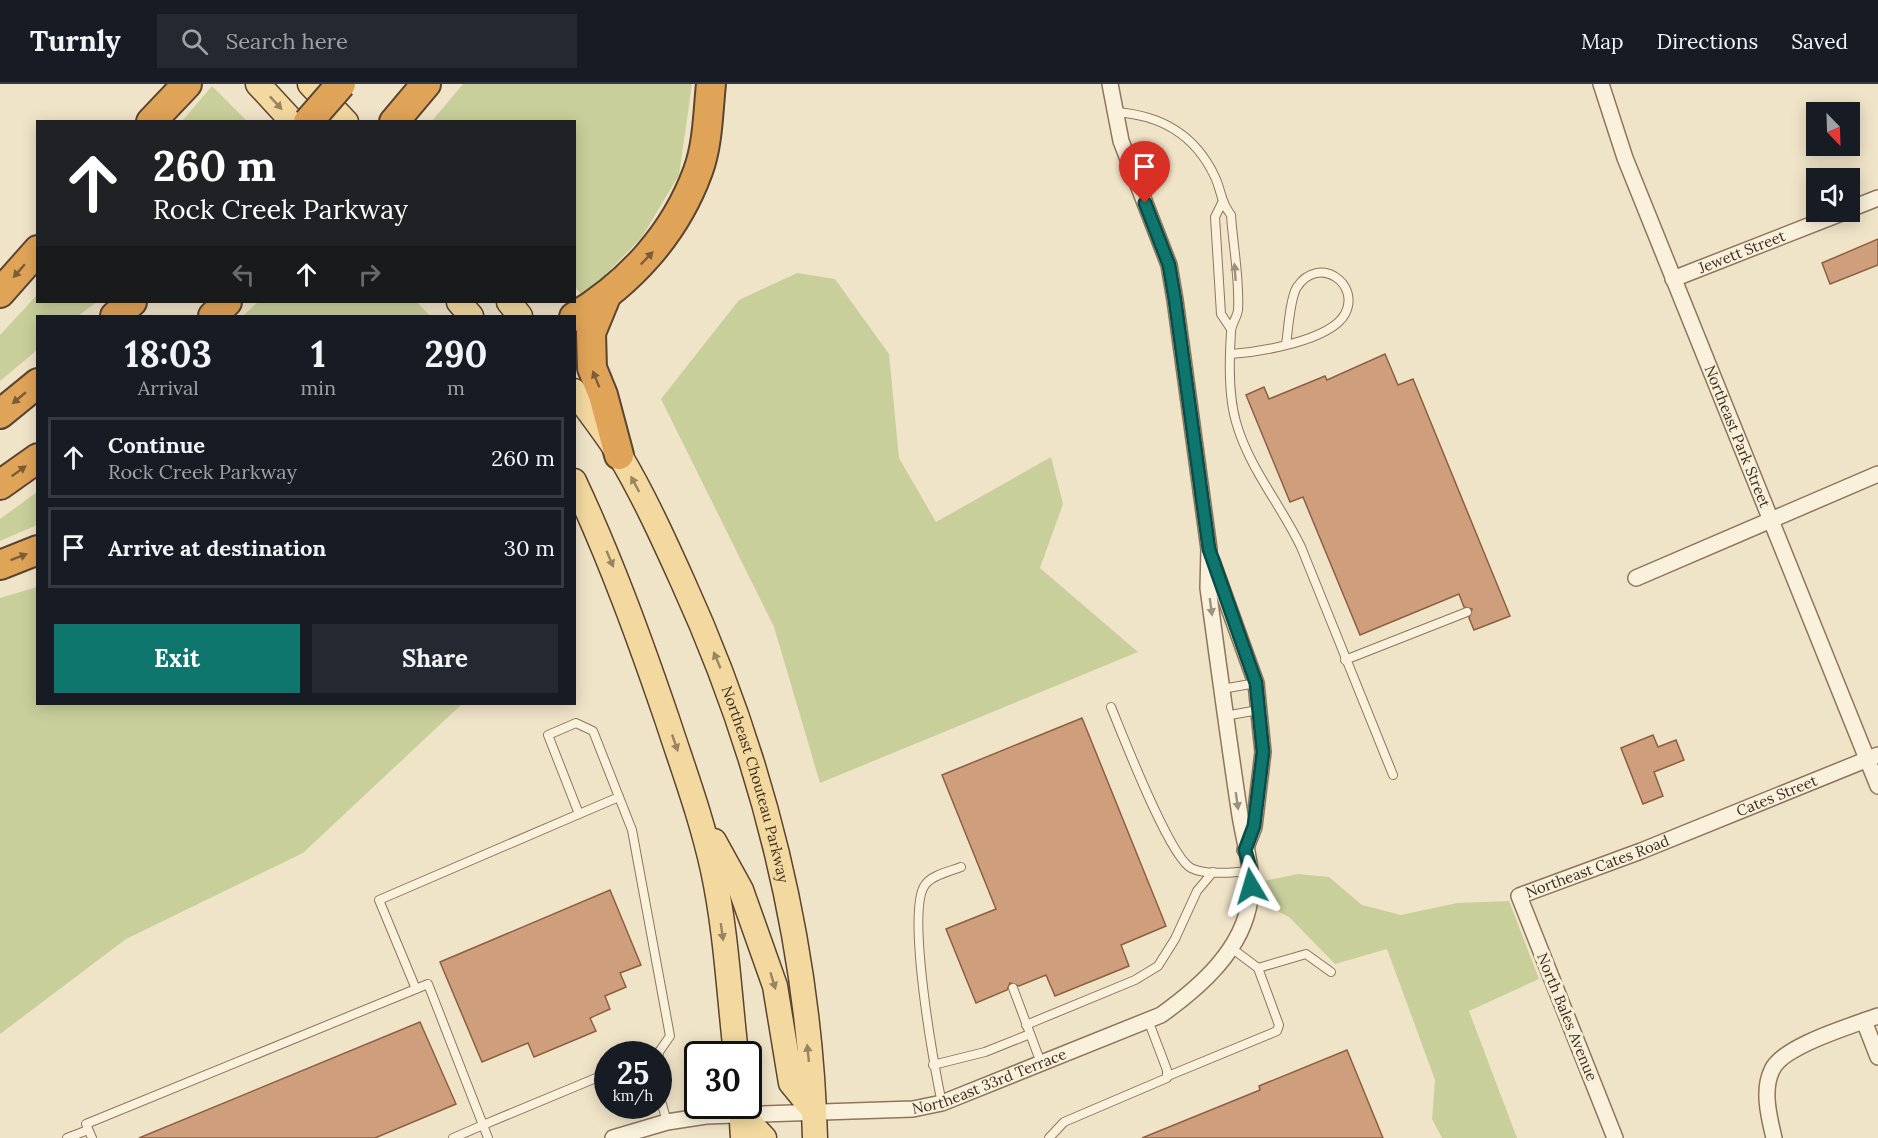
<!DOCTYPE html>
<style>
body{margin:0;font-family:Lora,serif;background:#242831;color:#f1f3f6;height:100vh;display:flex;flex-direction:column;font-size:22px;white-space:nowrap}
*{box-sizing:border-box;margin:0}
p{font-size:20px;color:#9ea1a6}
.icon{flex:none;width:33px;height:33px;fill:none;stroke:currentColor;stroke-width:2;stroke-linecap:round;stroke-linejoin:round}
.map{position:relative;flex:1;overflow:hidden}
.panel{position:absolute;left:36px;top:231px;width:540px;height:390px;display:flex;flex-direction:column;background:#171b24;border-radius:0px;box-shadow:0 3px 15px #0003}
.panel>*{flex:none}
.banner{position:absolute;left:36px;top:36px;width:540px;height:183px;border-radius:0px;box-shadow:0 3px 15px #0003;background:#202124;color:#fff;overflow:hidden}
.needle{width:39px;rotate:157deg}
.controls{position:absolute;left:1806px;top:18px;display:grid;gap:12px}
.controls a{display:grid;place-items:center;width:54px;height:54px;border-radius:0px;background:#171b24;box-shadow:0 3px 15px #0003;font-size:30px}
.speed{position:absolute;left:594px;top:957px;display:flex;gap:12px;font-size:30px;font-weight:700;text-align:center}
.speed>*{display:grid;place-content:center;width:78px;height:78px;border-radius:50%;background:#171b24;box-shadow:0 3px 15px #0003;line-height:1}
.speed small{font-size:15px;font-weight:400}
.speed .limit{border:3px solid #111;border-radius:9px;background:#fff;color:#111}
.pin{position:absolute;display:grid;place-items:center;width:51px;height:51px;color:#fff;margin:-62px -26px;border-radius:50% 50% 50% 0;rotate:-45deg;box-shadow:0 0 6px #0007}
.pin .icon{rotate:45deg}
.me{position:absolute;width:66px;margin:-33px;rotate:353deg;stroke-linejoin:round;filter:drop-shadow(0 0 4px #0008)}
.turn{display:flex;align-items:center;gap:21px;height:126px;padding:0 18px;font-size:27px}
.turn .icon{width:78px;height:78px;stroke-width:2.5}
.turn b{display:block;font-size:42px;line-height:51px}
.lanes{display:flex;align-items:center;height:57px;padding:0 18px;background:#0003;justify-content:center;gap:30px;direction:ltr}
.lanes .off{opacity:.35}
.eta{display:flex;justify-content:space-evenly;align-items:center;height:102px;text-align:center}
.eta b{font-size:36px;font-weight:700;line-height:42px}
.cta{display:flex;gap:12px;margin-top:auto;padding:12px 18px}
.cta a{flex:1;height:69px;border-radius:0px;background:#0f766e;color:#fff;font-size:24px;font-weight:700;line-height:69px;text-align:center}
.cta a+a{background:#242831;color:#f1f3f6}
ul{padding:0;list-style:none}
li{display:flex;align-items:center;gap:18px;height:81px;margin:0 12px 9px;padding:0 6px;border:3px solid #363941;border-radius:0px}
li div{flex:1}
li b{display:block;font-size:22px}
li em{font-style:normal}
header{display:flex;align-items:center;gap:36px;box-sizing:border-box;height:84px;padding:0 30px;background:#171b24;border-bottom:2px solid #363941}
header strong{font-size:28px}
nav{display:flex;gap:33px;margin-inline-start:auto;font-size:21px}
.search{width:420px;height:54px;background:#242831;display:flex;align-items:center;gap:15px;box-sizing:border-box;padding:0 21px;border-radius:0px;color:#9ea1a6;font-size:22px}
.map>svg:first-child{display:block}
</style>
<header>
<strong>Turnly</strong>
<div class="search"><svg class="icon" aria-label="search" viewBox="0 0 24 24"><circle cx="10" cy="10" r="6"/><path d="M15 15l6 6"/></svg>Search here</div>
<nav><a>Map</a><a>Directions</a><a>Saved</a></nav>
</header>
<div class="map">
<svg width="1878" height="1054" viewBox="0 0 1878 1054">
<rect width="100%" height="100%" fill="#f0e4c8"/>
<g fill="#c9cf9b">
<path d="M 463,0 L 692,0 L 679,91 L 642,153 L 584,213 L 575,203 L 574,38 L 431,38 Z"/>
<path d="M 212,2 L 247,37 L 182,37 Z"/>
<path d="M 797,189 L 835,195 L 889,270 L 899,374 L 936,438 L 1051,373 L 1063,420 L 1040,484 L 1138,568 L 820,699 L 774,543 L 661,315 L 739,216 Z"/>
<path d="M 37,211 L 38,218 L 97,218 L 78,232 L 38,232 L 37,266 L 0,297 L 0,251 Z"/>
<path d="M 258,218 L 417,218 L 430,232 L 243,232 Z"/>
<path d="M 37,408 L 37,441 L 0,457 L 0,435 Z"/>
<path d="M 37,503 L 38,620 L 462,620 L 303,769 L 126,855 L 0,950 L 0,514 Z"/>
<path d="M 1298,790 L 1329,793 L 1362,821 L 1401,831 L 1457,819 L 1509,817 L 1539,895 L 1469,927 L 1517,1054 L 1442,1054 L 1432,1035 L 1435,996 L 1387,865 L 1335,880 L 1289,833 L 1261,819 L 1264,797 Z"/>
</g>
<g fill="#cf9f7d" stroke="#8d5f41" stroke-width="1.5">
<path d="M 1878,155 L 1878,181 L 1830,200 L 1822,179 Z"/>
<path d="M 1385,270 L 1398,301 L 1413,295 L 1510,532 L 1474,546 L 1469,534 L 1472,525 L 1464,523 L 1459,510 L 1360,551 L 1303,413 L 1290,418 L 1246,311 L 1264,303 L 1269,315 L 1325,292 L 1327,296 Z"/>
<path d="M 1082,634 L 1166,842 L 1121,861 L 1129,882 L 1055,912 L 1046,891 L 1019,902 L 1010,899 L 1007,906 L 976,919 L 946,845 L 996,825 L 942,691 Z"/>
<path d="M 1653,651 L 1658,663 L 1676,656 L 1684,676 L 1654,688 L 1663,712 L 1643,720 L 1621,664 Z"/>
<path d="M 610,806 L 641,881 L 620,889 L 626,903 L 605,912 L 610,925 L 590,934 L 596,947 L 534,973 L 528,959 L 482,978 L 440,878 Z"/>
<path d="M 420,938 L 456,1020 L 375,1054 L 139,1054 Z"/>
<path d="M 1347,966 L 1383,1054 L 1142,1054 L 1260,1006 L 1259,1002 Z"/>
</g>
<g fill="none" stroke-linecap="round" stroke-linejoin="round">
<defs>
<g id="service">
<path d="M 1115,28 C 1161,31 1195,50 1215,93 C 1222,108 1220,117 1231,131 C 1233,162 1240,196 1238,226 C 1237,234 1231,240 1231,248 C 1229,277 1228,310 1236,338 C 1249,384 1281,421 1301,463 L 1393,691"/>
<path d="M 1222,119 L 1215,133 L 1221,230 L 1231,245"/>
<path d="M 1231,270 C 1259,268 1330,257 1345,230 C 1361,200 1319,170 1297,203 C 1290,214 1288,247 1286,261"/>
<path d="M 1345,576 L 1467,528"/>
<path d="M 1222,605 L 1256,599"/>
<path d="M 1111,623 C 1123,652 1169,772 1191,784 C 1207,792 1234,788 1251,787"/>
<path d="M 1225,632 L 1258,626"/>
<path d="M 579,730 L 619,713"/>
<path d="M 1258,884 L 1306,870 L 1331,888"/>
<path d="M 1013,904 L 1041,979"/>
<path d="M 416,905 L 379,816 L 579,730 L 548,651 L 576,639 L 593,647 L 632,746 L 670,952 L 659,968"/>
<path d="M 1026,941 L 1135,896 L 1158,882 L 1175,855 L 1197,807 L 1213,788"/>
<path d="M 653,970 L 659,968 L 658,977"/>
<path d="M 933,981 L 985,968 L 1030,950"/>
<path d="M 1168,992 L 1277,947 L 1279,941 L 1258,884 L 1230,863"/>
<path d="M 658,1006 L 667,1038"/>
<path d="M 942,1019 C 934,984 906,826 925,801 C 931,791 951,787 961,783"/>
<path d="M 67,1054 L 88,1046"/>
<path d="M 92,1054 L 86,1040 L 428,900 L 483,1041 L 453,1054"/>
<path d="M 488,1054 L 483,1041 L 608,989"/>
<path d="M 1049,1054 L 1064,1038 L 1167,994 L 1167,986 L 1148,936"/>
</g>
<g id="minor">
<path id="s1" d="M 1601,0 L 1625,74 L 1878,702"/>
<path d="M 1850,125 L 1878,114"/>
<path id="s2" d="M 1673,195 L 1844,128"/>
<path d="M 1212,477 L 1256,599 L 1263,668 L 1254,743 L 1245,766"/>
<path d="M 1636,494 L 1878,390"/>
<path d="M 1864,937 L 1878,973"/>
<path id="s3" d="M 613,1054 L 667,1038 L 706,1032 L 913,1025 L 942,1019 L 1161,931 C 1200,903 1243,866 1250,815 C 1254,785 1243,755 1239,725 C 1228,652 1218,578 1208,504 L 1209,465 L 1175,216 L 1169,181 L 1121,57 L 1110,0"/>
<path id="s4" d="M 1615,1054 L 1519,812 L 1641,767 L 1878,671"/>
<path d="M 1774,1054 C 1769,1033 1762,1006 1772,986 C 1782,962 1854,941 1878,932"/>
</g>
<g id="primary">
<path d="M 258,0 L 293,38"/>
<path d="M 310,0 L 346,38"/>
<path d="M 459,218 L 471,232"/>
<path d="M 509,218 L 520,232"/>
<path id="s5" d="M 574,307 C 589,328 605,348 619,370 C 643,410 663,454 682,496 C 762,671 810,861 815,1054"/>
<path d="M 574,397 C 611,476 640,556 668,638 C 684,687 702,735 713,786 C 726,846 729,909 736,970"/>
<path d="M 714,757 L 741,806 L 775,902 L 791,999 L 814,1027"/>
<path d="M 741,1022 L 743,1054"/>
<path d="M 743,1032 L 764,1054"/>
</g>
<g id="motorway">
<path d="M 151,38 L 187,0"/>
<path d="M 394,38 L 426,0"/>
<path d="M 0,209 L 38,166"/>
<path d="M 605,215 L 591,249 L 592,284 L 603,311 L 619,371"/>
<path d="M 115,232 L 132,218"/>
<path d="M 213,232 L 227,218"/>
<path d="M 574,233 C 630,199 675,150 698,87 C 708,60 708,28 711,0"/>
<path d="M 0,330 L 38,299"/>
<path d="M 0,401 L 38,374"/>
<path d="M 0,481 L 38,466"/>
</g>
</defs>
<use href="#service" stroke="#8d765c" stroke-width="10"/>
<use href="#minor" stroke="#8d765c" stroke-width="18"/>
<use href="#primary" stroke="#5b4430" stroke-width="27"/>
<use href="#motorway" stroke="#5b4430" stroke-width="32"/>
<use href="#service" stroke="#faf1dc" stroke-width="8"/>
<use href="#minor" stroke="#faf1dc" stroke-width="15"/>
<use href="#primary" stroke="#f3d9a0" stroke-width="24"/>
<use href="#motorway" stroke="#e0a458" stroke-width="28"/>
<defs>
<path id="motorway-bridge" d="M 308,38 L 341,0"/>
</defs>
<use href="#motorway-bridge" stroke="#5b4430" stroke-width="32" stroke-linecap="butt"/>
<use href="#motorway-bridge" stroke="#e0a458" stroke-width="28"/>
</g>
<defs><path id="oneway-solid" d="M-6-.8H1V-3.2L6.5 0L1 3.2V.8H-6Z" transform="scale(1.5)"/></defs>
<g fill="#988460">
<use href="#oneway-solid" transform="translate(276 19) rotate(47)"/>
<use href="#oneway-solid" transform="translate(635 400) rotate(-118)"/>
<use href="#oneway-solid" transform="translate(610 475) rotate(67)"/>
<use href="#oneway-solid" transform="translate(717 576) rotate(-113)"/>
<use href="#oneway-solid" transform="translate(675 659) rotate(71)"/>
<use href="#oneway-solid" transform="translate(722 848) rotate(82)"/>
<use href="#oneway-solid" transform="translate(773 897) rotate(73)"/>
<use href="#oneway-solid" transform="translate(808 969) rotate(-96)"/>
</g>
<g fill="#7e5d36">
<use href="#oneway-solid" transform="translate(647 174) rotate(-46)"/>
<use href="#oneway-solid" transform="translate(19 187) rotate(131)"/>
<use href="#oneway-solid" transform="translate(596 295) rotate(-112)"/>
<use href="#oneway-solid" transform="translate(19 314) rotate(140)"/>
<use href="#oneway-solid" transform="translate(19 387) rotate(-36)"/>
<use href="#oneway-solid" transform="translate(19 473) rotate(-21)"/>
</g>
<g fill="#9c907e">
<use href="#oneway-solid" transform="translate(1235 188) rotate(-94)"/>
<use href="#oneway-solid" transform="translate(1211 523) rotate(82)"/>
<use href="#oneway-solid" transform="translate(1237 717) rotate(82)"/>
</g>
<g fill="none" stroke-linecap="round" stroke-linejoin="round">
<defs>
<path id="route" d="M 1145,119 L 1169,181 L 1175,216 L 1209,465 L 1256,599 L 1263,668 L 1254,742 L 1245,766 L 1251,787 L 1251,802"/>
</defs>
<use href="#route" stroke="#0a4d48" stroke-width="15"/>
<use href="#route" stroke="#0f766e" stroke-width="10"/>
</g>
<g text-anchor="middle" stroke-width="6" stroke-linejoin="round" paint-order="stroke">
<g font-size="15" fill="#3d2e20" stroke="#f7eed8">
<text dy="5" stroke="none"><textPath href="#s2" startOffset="74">Jewett Street</textPath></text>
<text dy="5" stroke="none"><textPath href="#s1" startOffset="378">Northeast Park Street</textPath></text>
<text dy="5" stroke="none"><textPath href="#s5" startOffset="436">Northeast Chouteau Parkway</textPath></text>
<text dy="5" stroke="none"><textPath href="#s4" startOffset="537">Cates Street</textPath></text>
<text dy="5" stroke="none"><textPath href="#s4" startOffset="344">Northeast Cates Road</textPath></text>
<text transform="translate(1567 933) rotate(68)" y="5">North Bales Avenue</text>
<text dy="5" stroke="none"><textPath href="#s3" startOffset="384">Northeast 33rd Terrace</textPath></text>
</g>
</g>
</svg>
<div class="controls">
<a><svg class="needle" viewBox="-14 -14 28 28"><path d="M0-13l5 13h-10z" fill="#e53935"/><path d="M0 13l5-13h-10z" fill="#9ea1a6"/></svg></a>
<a><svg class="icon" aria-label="sound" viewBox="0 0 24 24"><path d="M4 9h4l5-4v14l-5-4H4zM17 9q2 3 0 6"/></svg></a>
</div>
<div class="speed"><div>25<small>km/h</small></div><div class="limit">30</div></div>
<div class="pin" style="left:1145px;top:119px;background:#d93025"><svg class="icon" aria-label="arrive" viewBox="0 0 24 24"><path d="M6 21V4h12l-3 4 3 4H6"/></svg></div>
<svg class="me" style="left:1251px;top:802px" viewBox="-20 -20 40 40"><path d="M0-17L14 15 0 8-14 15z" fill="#0f766e" stroke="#fff" stroke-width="4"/></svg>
<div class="banner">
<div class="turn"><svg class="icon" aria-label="ahead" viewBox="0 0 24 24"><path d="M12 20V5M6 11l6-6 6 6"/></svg><div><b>260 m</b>Rock Creek Parkway</div></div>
<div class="lanes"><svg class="icon off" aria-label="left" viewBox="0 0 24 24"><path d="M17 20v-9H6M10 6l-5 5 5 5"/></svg><svg class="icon" aria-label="ahead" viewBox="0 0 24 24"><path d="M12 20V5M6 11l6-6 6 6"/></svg><svg class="icon off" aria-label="right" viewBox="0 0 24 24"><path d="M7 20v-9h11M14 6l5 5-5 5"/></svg></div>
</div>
<section class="panel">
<div class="eta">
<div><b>18:03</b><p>Arrival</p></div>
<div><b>1</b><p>min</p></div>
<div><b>290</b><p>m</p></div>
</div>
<ul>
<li><svg class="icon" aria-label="ahead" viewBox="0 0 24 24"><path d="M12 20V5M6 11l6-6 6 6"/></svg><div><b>Continue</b><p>Rock Creek Parkway</p></div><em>260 m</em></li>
<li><svg class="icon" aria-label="arrive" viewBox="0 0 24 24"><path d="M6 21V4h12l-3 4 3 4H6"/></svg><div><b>Arrive at destination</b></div><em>30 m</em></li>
</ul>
<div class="cta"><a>Exit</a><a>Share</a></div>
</section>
</div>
